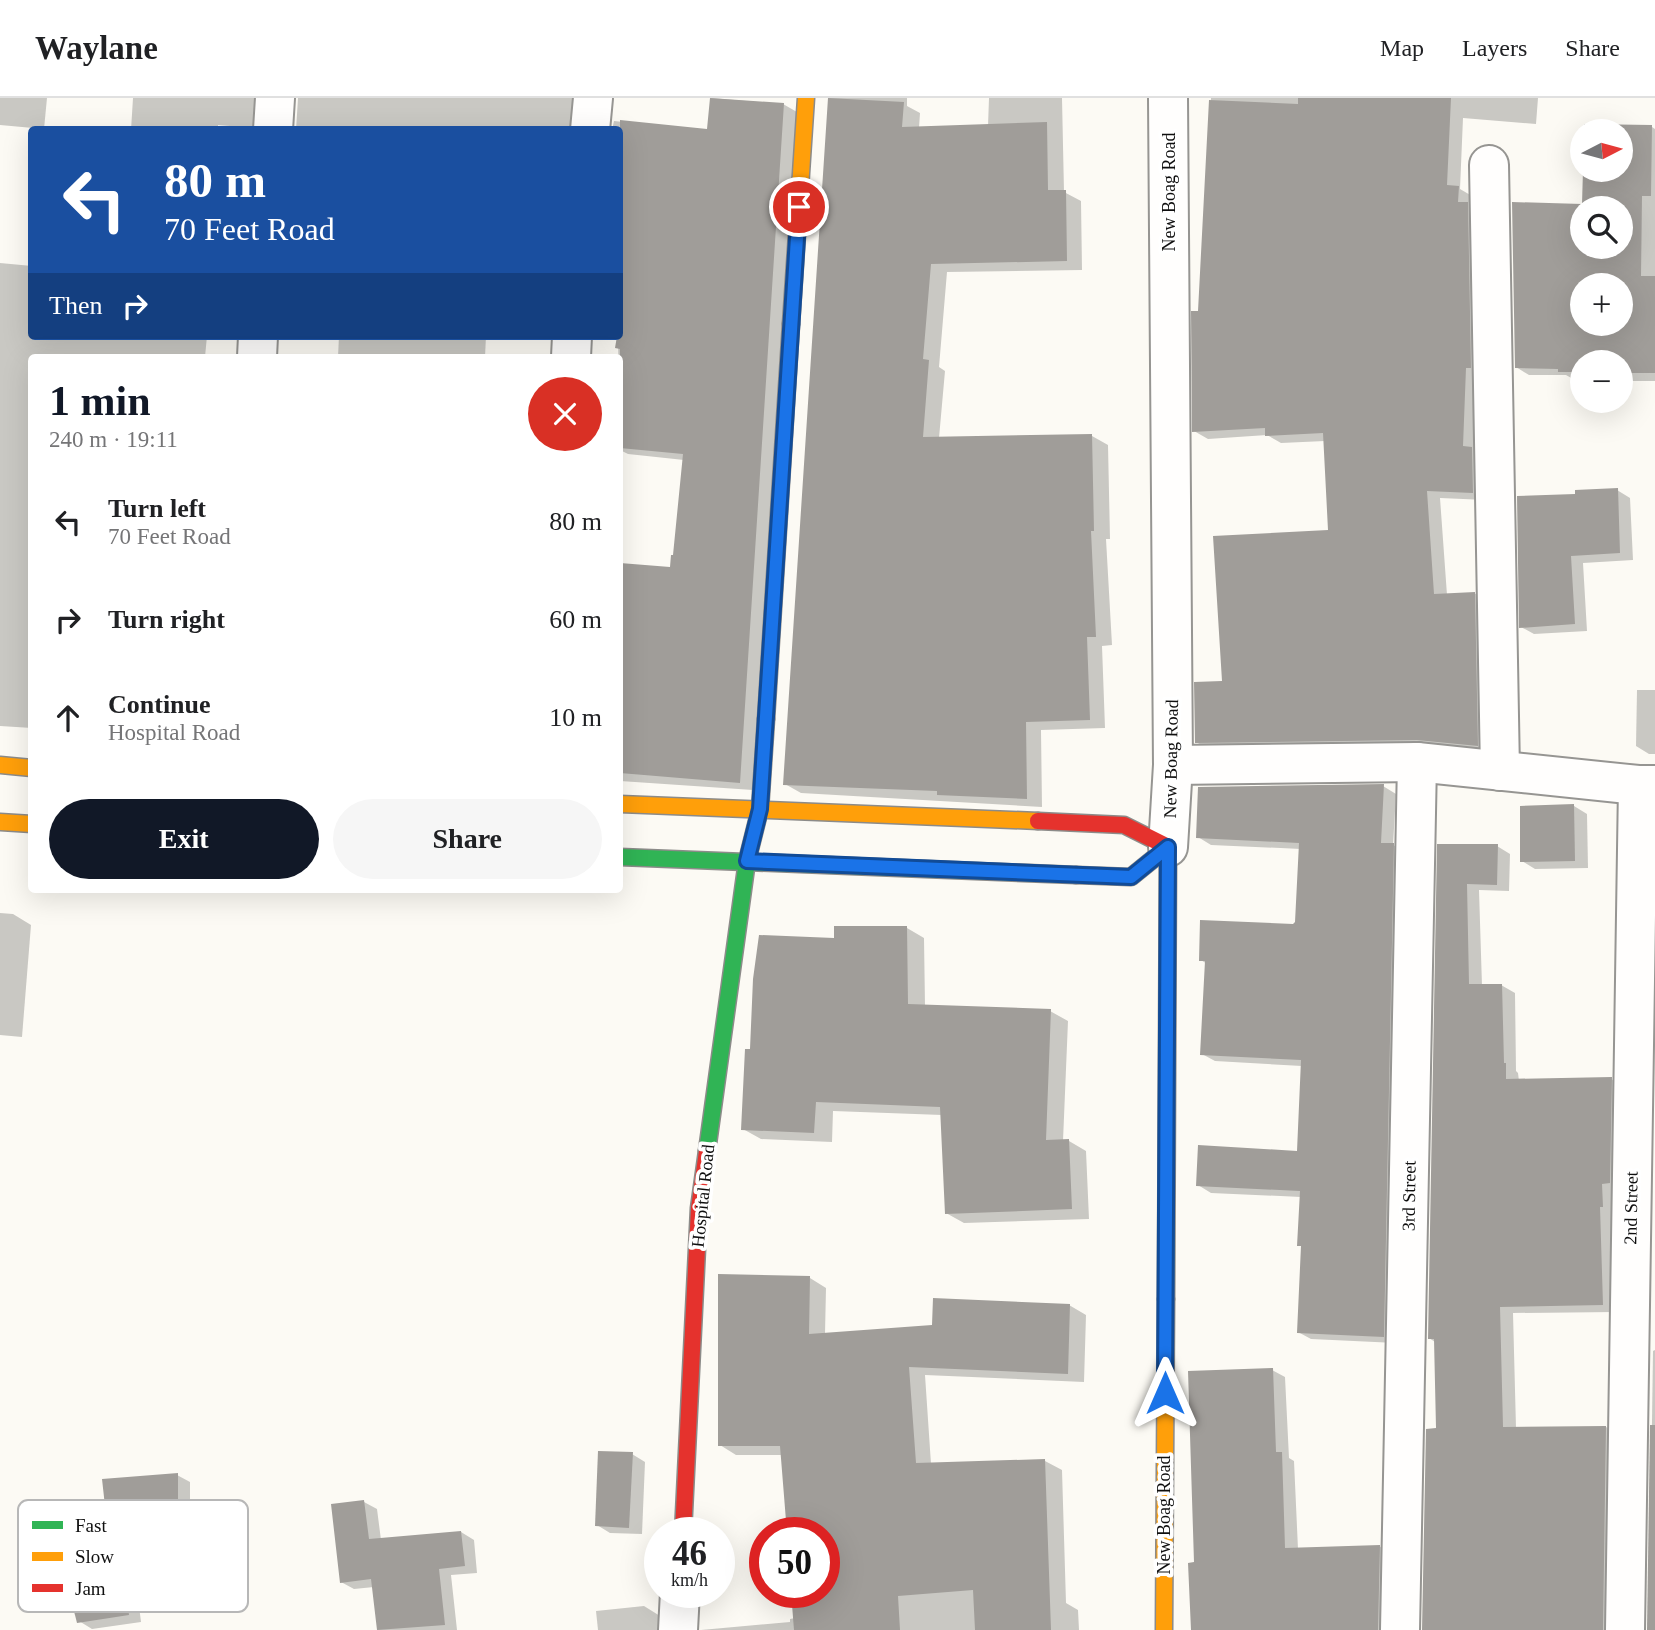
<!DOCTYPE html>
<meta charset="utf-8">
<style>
body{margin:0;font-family:"Times New Roman",serif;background:#f6f6f6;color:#202124;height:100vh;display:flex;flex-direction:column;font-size:26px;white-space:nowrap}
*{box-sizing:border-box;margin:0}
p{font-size:23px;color:#757577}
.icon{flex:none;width:38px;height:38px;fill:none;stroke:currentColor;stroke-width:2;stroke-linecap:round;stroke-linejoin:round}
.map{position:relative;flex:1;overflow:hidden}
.drawer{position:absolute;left:28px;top:256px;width:595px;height:539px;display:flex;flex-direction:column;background:#fff;border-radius:7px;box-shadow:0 7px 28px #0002}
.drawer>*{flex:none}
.banner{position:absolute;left:28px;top:28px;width:595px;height:214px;border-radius:7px;box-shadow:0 7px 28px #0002;background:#1a4fa0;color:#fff;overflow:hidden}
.needle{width:46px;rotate:84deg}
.buttons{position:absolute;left:1570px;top:21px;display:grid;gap:14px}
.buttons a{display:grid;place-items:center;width:63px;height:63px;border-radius:50%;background:#fff;box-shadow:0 7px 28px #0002;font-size:35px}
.speed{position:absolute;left:644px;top:1419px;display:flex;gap:14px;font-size:35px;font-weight:700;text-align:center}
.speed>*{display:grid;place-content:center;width:91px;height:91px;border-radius:50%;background:#fff;box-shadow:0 7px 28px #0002;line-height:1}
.speed small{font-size:18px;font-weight:400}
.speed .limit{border:10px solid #d22;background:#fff;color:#111}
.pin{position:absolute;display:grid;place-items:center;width:60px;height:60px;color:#fff;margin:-30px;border:4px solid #fff;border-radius:50%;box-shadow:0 2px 7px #0007}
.me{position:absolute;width:77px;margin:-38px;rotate:0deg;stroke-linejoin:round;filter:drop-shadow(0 0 5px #0008)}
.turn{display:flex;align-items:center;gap:24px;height:147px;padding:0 21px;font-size:32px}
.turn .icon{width:91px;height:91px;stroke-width:2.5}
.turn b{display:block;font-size:49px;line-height:60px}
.then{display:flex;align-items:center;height:66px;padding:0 21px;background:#0003;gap:14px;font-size:26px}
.round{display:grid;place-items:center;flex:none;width:74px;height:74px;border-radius:37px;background:#f6f6f6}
.head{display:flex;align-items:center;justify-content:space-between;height:119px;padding:0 21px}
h1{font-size:42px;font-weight:800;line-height:52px;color:#111827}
.button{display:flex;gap:14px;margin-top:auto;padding:14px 21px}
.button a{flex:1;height:80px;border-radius:42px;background:#111827;color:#fff;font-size:28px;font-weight:800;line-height:80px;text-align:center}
.button a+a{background:#f6f6f6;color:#202124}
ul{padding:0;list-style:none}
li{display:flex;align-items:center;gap:21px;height:98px;padding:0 21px}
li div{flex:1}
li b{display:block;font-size:26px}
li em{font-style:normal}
header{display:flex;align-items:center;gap:42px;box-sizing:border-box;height:98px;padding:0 35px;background:#fff;border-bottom:2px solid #e0e0e0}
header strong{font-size:33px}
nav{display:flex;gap:38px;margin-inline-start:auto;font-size:24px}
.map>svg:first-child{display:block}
</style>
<header>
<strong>Waylane</strong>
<nav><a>Map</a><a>Layers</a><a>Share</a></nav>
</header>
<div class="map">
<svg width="1655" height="1532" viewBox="0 0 1655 1532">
<rect width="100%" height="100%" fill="#fcfaf4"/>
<g fill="#0003" fill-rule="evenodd">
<path d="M 0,0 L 47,0 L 44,31 L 0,27 Z"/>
<path d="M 133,0 L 269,0 L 265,31 L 218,27 L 218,32 L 131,32 Z"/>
<path d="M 298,0 L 587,0 L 582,32 L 296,32 Z"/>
<path d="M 711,0 L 783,6 L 797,14 L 753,692 L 620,683 L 620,466 L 671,471 L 675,459 L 684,362 L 628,356 L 620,352 L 618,238 L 621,207 L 620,206 L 620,32 L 612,32 L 614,23 L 708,33 Z"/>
<path d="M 829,0 L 907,0 L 907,8 L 920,15 L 919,30 L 988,28 L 989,0 L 1062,0 L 1064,94 L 1081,103 L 1082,172 L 947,174 L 939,269 L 945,273 L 939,340 L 1092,338 L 1108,347 L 1110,441 L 1106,441 L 1112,547 L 1102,548 L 1105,630 L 1041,632 L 1042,709 L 801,695 L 785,686 Z"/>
<path d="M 1211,0 L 1538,0 L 1536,26 L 1463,20 L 1460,91 L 1472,98 L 1486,402 L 1440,400 L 1447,497 L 1474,495 L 1488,503 L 1491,655 L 1210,652 L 1196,644 L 1224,584 L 1330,433 L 1325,343 L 1281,345 L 1267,337 L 1208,341 L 1194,333 Z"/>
<path d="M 1585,28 L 1652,29 L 1655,31 L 1655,283 L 1620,283 L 1620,264 L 1582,264 L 1582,282 L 1573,281 L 1566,277 L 1529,277 L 1516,269 L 1513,106 L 1584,107 L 1585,72 L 1620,72 L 1620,33 L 1585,33 ZM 1582,110 L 1620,110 L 1620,149 L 1582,149 ZM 1582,187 L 1620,187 L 1620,226 L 1582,226 Z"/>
<path d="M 0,165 L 32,168 L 32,238 L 207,238 L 205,259 L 32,259 L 32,630 L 0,628 Z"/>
<path d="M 339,238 L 486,238 L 485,259 L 338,259 Z"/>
<path d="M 1617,392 L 1630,400 L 1633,462 L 1583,465 L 1587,533 L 1534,536 L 1521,529 L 1577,398 Z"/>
<path d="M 1637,592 L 1655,592 L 1655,656 L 1649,656 L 1636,648 Z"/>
<path d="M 1383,688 L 1396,696 L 1393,747 L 1406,754 L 1396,1245 L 1311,1241 L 1298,1234 L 1303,1149 L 1299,1147 L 1301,1099 L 1211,1095 L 1198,1087 L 1298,1055 L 1302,968 L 1215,963 L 1202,956 L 1207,866 L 1201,862 L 1294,828 L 1297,825 L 1301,751 L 1211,747 L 1198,739 Z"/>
<path d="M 1574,708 L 1587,716 L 1588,770 L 1535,771 L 1522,763 Z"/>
<path d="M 1439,747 L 1497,748 L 1510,756 L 1509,793 L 1479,792 L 1482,888 L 1501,887 L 1515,895 L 1516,973 L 1518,975 L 1519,983 L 1611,981 L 1624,988 L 1615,1115 L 1612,1115 L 1616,1214 L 1513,1215 L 1516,1330 L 1606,1329 L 1619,1337 L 1616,1532 L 1424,1532 L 1438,1332 L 1435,1244 L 1429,1240 Z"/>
<path d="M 0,815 L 13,816 L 31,827 L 22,939 L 0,937 Z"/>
<path d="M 907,830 L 924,840 L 925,908 L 1050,913 L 1068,923 L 1063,1043 L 1069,1043 L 1086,1053 L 1089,1121 L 964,1125 L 946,1115 L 942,1017 L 833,1013 L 832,1044 L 761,1041 L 743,1031 L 752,953 L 836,842 Z"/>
<path d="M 810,1180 L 826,1190 L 825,1236 L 933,1228 L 1069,1207 L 1086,1217 L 1084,1284 L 925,1277 L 931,1366 L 1045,1363 L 1062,1372 L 1066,1505 L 1078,1512 L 1079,1532 L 701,1532 L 790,1524 L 790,1521 L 795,1520 L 824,1494 L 824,1435 L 788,1435 L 783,1357 L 736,1357 L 720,1347 Z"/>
<path d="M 1655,1252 L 1655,1532 L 1649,1532 L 1653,1253 Z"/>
<path d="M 1272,1272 L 1285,1279 L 1289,1360 L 1294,1363 L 1298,1451 L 1379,1448 L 1392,1456 L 1391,1532 L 1192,1532 L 1196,1466 Z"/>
<path d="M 632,1356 L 645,1364 L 642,1436 L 610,1435 L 597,1427 Z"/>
<path d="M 177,1377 L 190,1384 L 190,1452 L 112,1457 L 98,1449 L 106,1410 Z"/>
<path d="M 364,1404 L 377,1411 L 381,1442 L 461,1434 L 474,1442 L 477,1475 L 451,1477 L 457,1532 L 378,1532 L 374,1489 L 354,1491 L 341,1484 Z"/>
<path d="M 120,1459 L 134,1467 L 141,1524 L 92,1531 L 79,1523 Z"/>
<path d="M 644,1508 L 660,1518 L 662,1532 L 598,1532 L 596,1513 Z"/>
</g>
<g fill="#a09d99" fill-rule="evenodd">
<path d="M 710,0 L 784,5 L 740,685 L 620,675 L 620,465 L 670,469 L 671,457 L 673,457 L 683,356 L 620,350 L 620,251 L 615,250 L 617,238 L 620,238 L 620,22 L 707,31 Z"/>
<path d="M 828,0 L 904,4 L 902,29 L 1047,24 L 1048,92 L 1066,92 L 1067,163 L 931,166 L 923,261 L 929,262 L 923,339 L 1092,336 L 1094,433 L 1091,433 L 1096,539 L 1087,539 L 1090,622 L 1026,624 L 1027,701 L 937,697 L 937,693 L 783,687 Z"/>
<path d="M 1298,0 L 1451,0 L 1447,87 L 1459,88 L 1458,104 L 1468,104 L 1471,270 L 1466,270 L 1463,348 L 1472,349 L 1473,395 L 1427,393 L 1434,496 L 1475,494 L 1478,648 L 1417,642 L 1195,645 L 1194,584 L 1222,583 L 1213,438 L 1328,432 L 1323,335 L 1265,338 L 1265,330 L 1192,334 L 1191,213 L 1198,213 L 1209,2 L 1298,6 Z"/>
<path d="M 1584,26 L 1652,27 L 1651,98 L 1642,98 L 1641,178 L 1655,178 L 1655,275 L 1620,275 L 1620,264 L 1582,264 L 1582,274 L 1558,274 L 1558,271 L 1515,270 L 1512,104 L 1582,106 L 1583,72 L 1620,72 L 1620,33 L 1584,33 ZM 1582,110 L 1620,110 L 1620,149 L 1582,149 ZM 1582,187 L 1620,187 L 1620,226 L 1582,226 Z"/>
<path d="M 1618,390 L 1620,455 L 1571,458 L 1575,526 L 1519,530 L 1517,398 L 1575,396 L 1575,392 Z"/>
<path d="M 1384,686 L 1381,745 L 1394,745 L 1384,1239 L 1297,1235 L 1301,1148 L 1297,1148 L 1300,1093 L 1196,1088 L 1198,1047 L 1297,1053 L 1301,962 L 1200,957 L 1205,863 L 1199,863 L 1200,822 L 1293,826 L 1295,824 L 1299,745 L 1196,740 L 1198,689 Z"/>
<path d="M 1574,706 L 1575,763 L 1520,764 L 1520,708 Z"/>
<path d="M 1437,746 L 1498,746 L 1497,787 L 1467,786 L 1469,886 L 1502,886 L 1504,965 L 1506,965 L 1506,981 L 1612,979 L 1610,1085 L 1602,1086 L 1603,1109 L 1600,1109 L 1603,1207 L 1500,1209 L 1503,1329 L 1606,1328 L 1603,1532 L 1422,1532 L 1426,1331 L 1436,1330 L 1434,1241 L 1428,1241 Z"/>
<path d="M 834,828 L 907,828 L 908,906 L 1051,911 L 1046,1042 L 1069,1041 L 1072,1111 L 945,1116 L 940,1009 L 816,1004 L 814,1035 L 741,1032 L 745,951 L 750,951 L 753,881 L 759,837 L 834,840 Z"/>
<path d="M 718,1176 L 810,1178 L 809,1236 L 932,1227 L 933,1200 L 1070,1206 L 1068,1276 L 909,1269 L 916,1365 L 1045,1361 L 1051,1532 L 975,1532 L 973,1492 L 898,1498 L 900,1532 L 794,1532 L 791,1494 L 824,1494 L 824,1435 L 787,1435 L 780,1348 L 718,1348 Z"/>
<path d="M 1273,1270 L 1276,1354 L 1282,1354 L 1285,1450 L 1380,1447 L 1378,1532 L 1191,1532 L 1188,1465 L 1194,1464 L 1188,1273 Z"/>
<path d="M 1650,1327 L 1655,1327 L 1655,1532 L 1647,1532 Z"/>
<path d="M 598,1353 L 633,1354 L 629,1430 L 595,1428 Z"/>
<path d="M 178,1375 L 178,1446 L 97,1450 L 86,1409 L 105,1408 L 102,1381 Z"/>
<path d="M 364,1402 L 369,1441 L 461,1433 L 465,1468 L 439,1471 L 445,1527 L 377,1532 L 371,1481 L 340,1485 L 331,1406 Z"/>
<path d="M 121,1457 L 129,1517 L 77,1525 L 62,1466 Z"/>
</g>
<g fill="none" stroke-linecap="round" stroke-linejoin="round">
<defs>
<g id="street">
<path d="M 1168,0 L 1173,667 L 1168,749"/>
<path d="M 273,32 L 275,0"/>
<path d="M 590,32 L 593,0"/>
<path d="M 1489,67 L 1500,673"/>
<path d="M 257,259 L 258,238"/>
<path d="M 571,259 L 572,238"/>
<path d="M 1173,667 L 1417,664 L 1638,687 L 1655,687"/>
<path d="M 678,1532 L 680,1494"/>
<path d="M 1400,1532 L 1417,664"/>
<path d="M 1625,1532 L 1638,687"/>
</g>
<g id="fast">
<path d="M 620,759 L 1076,777"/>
<path d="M 707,1053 L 747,763 L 760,711 L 766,621"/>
<path d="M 1166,1201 L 1168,749"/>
</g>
<g id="slow">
<path d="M 791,226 L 806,0"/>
<path d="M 0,667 L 32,670"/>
<path d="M 620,706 L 1038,723"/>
<path d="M 0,724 L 32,726"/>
<path d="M 1164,1532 L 1166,1201"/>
</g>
<g id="jam">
<path d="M 766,621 L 791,226"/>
<path d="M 1038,723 L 1124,727 L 1168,749"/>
<path d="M 1076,777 L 1131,779 L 1168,749"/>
<path d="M 683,1435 L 699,1110 L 707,1053"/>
</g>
</defs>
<use href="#street" stroke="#969592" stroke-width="42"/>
<use href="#fast" stroke="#8c8b89" stroke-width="19"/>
<use href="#slow" stroke="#8c8b89" stroke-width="19"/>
<use href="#jam" stroke="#8c8b89" stroke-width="19"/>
<use href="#street" stroke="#fffefd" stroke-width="38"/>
<use href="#fast" stroke="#30b455" stroke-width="16"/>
<use href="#slow" stroke="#ff9f0a" stroke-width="16"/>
<use href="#jam" stroke="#e5322d" stroke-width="16"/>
</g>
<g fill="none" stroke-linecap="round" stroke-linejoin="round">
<defs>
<path id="route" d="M 799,109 L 760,711 L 747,763 L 1131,779 L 1168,749 L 1165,1295"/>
</defs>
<use href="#route" stroke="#114b97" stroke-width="18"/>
<use href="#route" stroke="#1a73e8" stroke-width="12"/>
</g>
<g text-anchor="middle" stroke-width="7" stroke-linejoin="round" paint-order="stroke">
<g font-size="18" fill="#0f0f0f" stroke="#fff">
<text transform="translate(1169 94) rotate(-90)" y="6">New Boag Road</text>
<text transform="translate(1171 661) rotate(-89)" y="6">New Boag Road</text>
<text transform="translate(703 1098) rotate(-84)" y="6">Hospital Road</text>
<text transform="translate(1409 1098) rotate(-89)" y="6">3rd Street</text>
<text transform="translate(1631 1110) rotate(-89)" y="6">2nd Street</text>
<text transform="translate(1164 1417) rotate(-90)" y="6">New Boag Road</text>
</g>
</g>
<rect x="18" y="1402" width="230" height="112" rx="10" fill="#fff" stroke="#b7b7b7" stroke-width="2"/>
<rect x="32" y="1423" width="31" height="8" fill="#30b455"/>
<rect x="32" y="1454" width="31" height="9" fill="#ff9f0a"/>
<rect x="32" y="1486" width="31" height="8" fill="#e5322d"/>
<g font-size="19" fill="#0f0f0f">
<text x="75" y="1434">Fast</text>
<text x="75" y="1465">Slow</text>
<text x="75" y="1497">Jam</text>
</g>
</svg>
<div class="buttons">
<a><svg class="needle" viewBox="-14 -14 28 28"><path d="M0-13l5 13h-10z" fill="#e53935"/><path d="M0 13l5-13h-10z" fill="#757577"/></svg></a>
<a><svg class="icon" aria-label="search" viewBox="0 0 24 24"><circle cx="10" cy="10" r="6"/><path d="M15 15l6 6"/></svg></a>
<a>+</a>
<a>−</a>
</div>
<div class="speed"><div>46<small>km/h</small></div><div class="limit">50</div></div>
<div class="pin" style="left:799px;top:109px;background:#d93025"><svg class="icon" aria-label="arrive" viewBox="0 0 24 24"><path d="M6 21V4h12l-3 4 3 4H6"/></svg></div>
<svg class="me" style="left:1165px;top:1295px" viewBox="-20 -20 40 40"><path d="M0-17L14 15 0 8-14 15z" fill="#1a73e8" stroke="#fff" stroke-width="4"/></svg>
<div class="banner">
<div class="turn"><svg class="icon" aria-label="left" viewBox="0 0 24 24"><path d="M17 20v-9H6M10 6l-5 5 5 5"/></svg><div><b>80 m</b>70 Feet Road</div></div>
<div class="then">Then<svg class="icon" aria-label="right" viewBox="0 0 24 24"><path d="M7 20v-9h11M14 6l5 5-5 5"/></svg></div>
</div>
<section class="drawer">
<div class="head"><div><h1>1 min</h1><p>240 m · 19:11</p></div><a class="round" style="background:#d93025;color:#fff"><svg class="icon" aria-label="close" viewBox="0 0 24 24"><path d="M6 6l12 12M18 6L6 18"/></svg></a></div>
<ul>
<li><svg class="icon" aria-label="left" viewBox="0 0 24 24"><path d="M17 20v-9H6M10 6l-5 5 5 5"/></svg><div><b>Turn left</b><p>70 Feet Road</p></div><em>80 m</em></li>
<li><svg class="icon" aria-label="right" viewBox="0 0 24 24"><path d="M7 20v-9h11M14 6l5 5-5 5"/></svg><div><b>Turn right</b></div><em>60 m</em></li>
<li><svg class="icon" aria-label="ahead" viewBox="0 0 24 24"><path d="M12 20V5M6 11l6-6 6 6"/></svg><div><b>Continue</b><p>Hospital Road</p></div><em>10 m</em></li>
</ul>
<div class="button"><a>Exit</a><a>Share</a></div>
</section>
</div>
